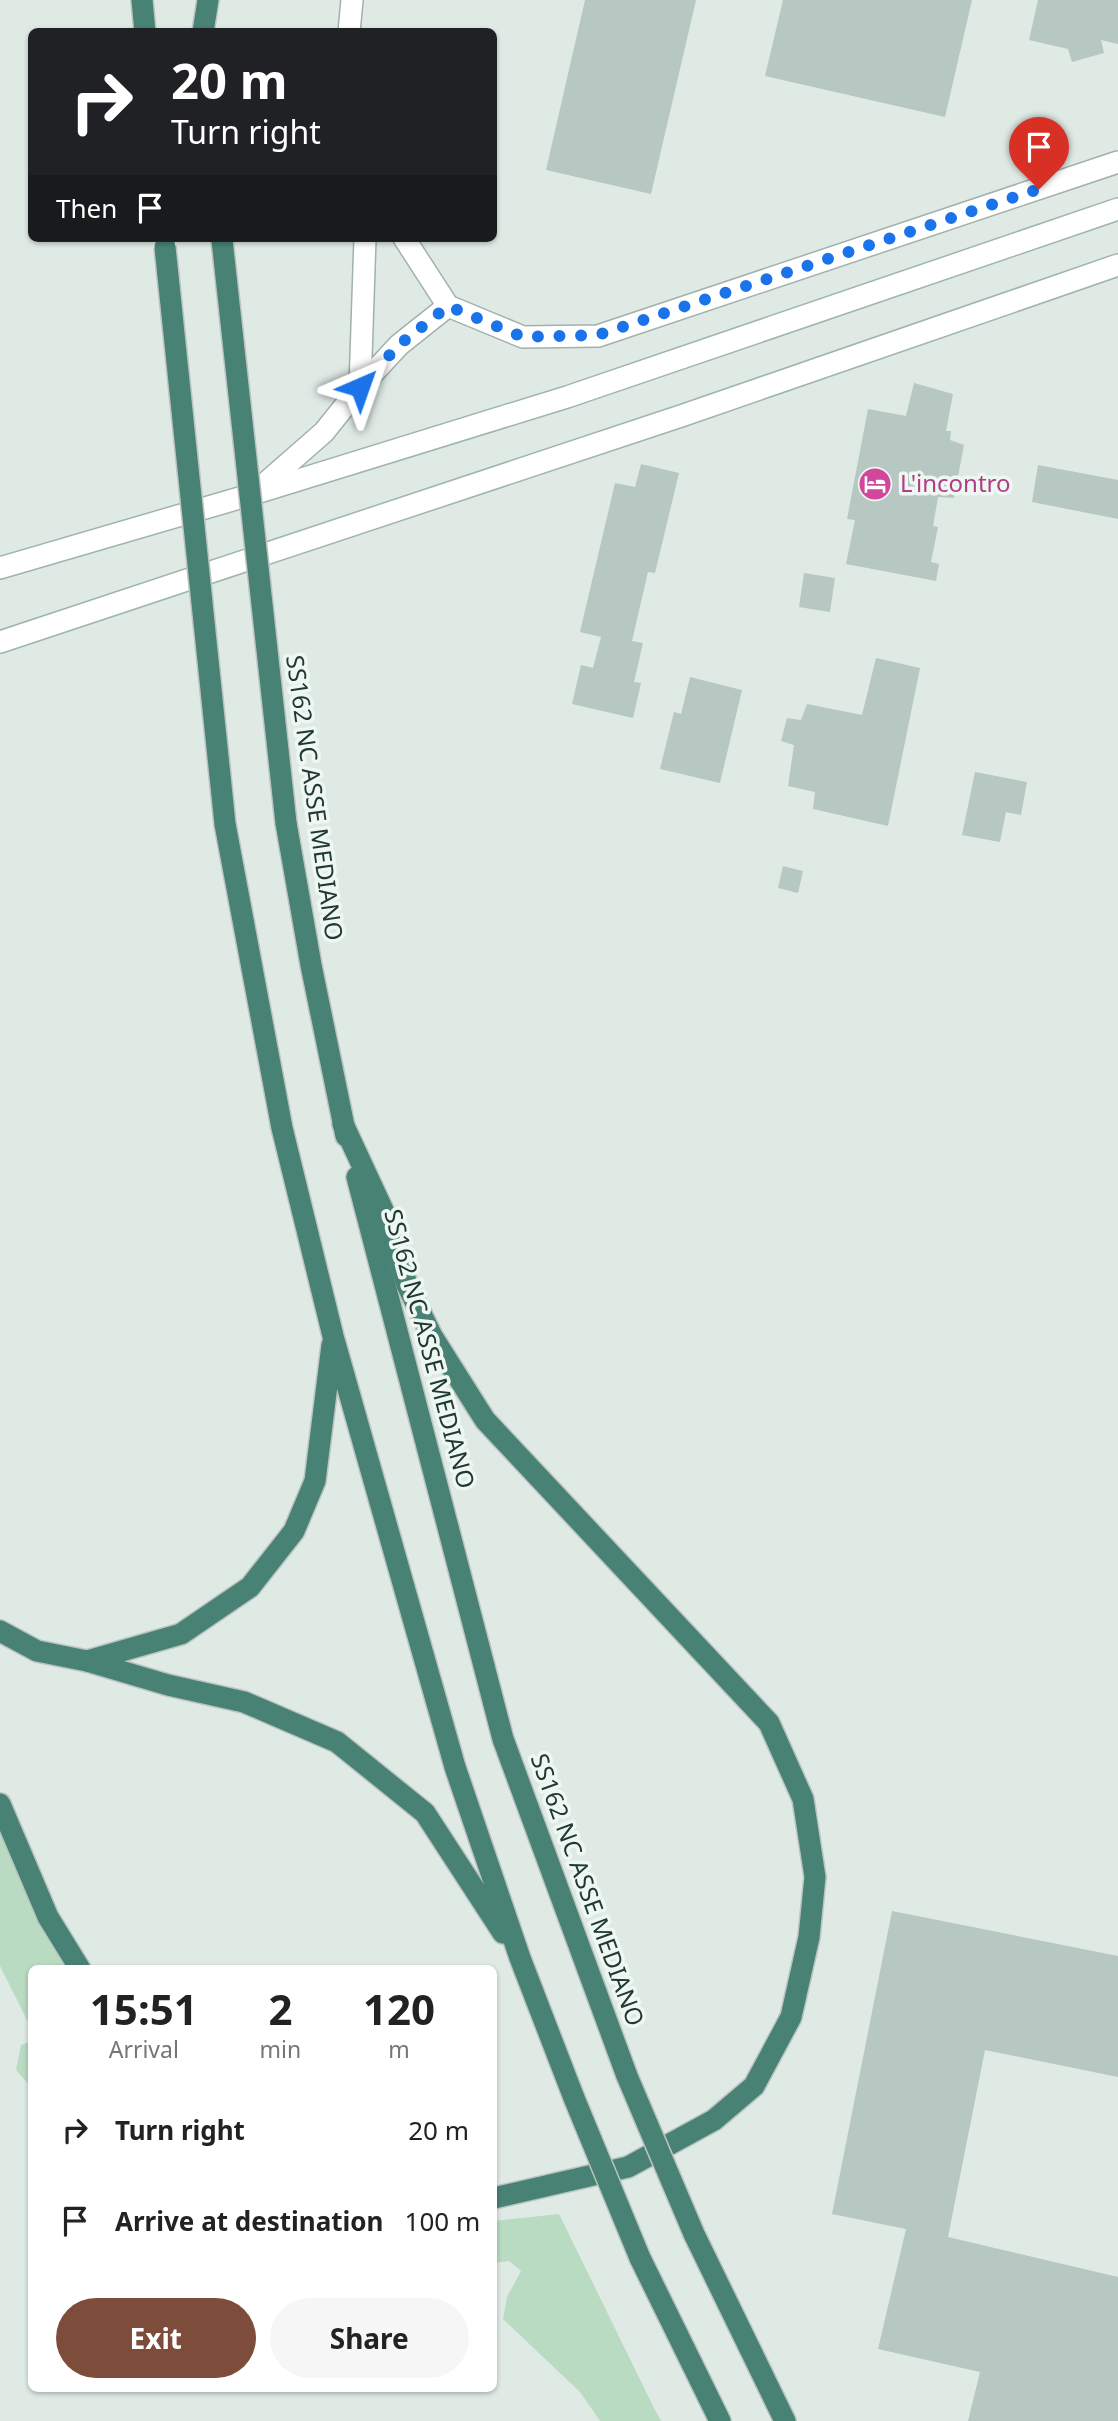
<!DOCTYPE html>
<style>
body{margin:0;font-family:"Noto Sans",sans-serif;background:#f6f6f6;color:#222;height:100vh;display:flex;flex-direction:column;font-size:26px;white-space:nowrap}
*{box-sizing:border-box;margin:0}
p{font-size:23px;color:#767676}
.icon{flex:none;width:38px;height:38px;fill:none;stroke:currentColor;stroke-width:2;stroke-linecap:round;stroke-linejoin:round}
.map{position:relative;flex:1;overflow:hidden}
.drawer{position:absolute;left:28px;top:1965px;width:469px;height:427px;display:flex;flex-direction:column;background:#fff;border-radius:10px;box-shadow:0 2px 5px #0004}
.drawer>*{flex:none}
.guide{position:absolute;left:28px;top:28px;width:469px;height:214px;border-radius:10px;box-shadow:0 2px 5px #0004;background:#202124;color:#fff;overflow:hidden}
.pin{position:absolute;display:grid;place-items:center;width:60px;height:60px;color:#fff;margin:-72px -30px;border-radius:50% 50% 50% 0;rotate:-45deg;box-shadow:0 0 7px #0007}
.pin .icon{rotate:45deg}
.me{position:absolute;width:77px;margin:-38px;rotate:43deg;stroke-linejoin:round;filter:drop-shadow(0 0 5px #0008)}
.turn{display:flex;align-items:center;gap:24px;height:147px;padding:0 28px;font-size:32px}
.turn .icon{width:91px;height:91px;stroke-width:2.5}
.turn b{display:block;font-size:49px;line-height:60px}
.then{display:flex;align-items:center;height:66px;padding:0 28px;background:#0003;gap:14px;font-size:26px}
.eta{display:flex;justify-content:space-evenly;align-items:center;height:119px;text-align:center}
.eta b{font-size:42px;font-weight:700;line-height:49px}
.button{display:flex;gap:14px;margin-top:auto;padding:14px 28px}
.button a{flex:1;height:80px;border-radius:42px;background:#7e4c3a;color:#fff;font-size:28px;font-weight:700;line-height:80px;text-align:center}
.button a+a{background:#f6f6f6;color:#222}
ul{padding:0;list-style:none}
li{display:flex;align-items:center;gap:21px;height:91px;padding:0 28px}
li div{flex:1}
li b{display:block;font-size:26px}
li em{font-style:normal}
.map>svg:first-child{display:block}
</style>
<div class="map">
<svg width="1118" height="2421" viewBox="0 0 1118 2421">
<rect width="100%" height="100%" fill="#dfeae5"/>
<g fill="#b8dbc2">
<path d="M 0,1824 L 72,1969 L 32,1969 L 31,2028 L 0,1966 Z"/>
<path d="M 31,2041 L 32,2041 L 31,2087 L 16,2070 L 21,2045 Z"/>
<path d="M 559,2214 L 653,2406 L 661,2421 L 600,2421 L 580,2392 L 503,2319 L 507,2297 L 521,2271 L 509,2261 L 494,2263 L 494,2221 Z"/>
</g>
<g fill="#b7c7c1">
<path d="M 585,0 L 696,0 L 651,194 L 546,170 Z"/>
<path d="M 783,0 L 972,0 L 945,117 L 765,76 Z"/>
<path d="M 1038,0 L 1118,0 L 1118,44 L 1101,40 L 1104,53 L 1072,62 L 1068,49 L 1029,40 Z"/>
<path d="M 914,383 L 953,394 L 946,431 L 951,431 L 950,440 L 964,445 L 954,498 L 938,497 L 933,526 L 938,527 L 931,562 L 939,564 L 936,581 L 846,564 L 855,520 L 847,519 L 868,409 L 906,416 Z"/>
<path d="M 641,464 L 679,473 L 655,573 L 648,572 L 632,641 L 643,643 L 634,682 L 641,683 L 633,718 L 572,704 L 581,665 L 593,668 L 601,637 L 580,632 L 615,483 L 635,487 Z"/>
<path d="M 1038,465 L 1118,480 L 1118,519 L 1032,502 Z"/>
<path d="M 804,573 L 835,578 L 830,612 L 799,607 Z"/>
<path d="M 876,658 L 920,668 L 888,826 L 813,809 L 815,792 L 788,786 L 794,745 L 781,741 L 787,718 L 801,720 L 807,704 L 862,715 Z"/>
<path d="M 690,677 L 742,690 L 720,783 L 660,769 L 674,712 L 681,714 Z"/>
<path d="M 975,772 L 1027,782 L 1021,815 L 1006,812 L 1000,842 L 962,835 Z"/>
<path d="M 783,866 L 803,871 L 798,893 L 778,888 Z"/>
<path d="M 892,1911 L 1118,1956 L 1118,2077 L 985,2050 L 948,2237 L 1118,2277 L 1118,2421 L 968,2421 L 980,2372 L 878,2349 L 906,2229 L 832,2214 Z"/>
</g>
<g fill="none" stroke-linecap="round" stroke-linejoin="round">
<defs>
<g id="minor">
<path d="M 349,32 L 352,0"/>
<path d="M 404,238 L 448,306 L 523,337 L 598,336 L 1118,162"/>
<path d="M 360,387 L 365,238"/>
<path d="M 253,494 L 324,432 L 360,387 L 399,345 L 448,306"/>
</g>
<g id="secondary">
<path d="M 0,568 L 253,494 L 567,397 L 1118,209"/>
<path d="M 0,642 L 681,416 L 1118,265"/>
</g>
<g id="trunk">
<path d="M 142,0 L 145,32"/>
<path d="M 203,32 L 208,0"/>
<path d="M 286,823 L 311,965 L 346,1136"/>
<path d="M 225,824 L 282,1128 L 333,1336 L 455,1767 L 520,1958 L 574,2098"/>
<path d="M 343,1124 L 389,1223 L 407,1285 L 432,1336 L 485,1420 L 769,1723 L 803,1799 L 815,1877 L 809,1937 L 791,2017 L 754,2086 L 714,2120 L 628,2167 L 494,2198"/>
<path d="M 357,1177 L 503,1739 L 627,2076"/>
<path d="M 0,1631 L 37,1651 L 87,1661 L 168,1685 L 244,1702 L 337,1742 L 425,1813 L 503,1933"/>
<path d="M 87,1661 L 181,1634 L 250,1587 L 294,1531 L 315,1481 L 332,1345"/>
<path d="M 0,1804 L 48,1917 L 80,1969"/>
<path d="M 694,2234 L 785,2421"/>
<path d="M 640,2258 L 720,2421"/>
</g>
</defs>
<use href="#minor" stroke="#a2b1ac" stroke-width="24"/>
<use href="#secondary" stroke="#9eb5ad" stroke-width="24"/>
<use href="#trunk" stroke="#bcc4c2" stroke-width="24"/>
<use href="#minor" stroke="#fff" stroke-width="21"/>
<use href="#secondary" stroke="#fff" stroke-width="21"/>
<use href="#trunk" stroke="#488275" stroke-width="21"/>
<defs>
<g id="trunk-bridge">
<path d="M 222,240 L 286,823"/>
<path d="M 165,247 L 225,824"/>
<path d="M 627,2076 L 694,2234"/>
<path d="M 574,2098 L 640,2258"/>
</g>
</defs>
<use href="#trunk-bridge" stroke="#bcc4c2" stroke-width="24" stroke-linecap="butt"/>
<use href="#trunk-bridge" stroke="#488275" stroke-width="21"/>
</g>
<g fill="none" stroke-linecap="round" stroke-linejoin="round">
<path stroke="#1a73e8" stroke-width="12" stroke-dasharray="0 21.6" d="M 360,387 L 399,345 L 448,306 L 523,337 L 598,335 L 1039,189"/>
</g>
<defs>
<symbol id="hotel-disc" viewBox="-11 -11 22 22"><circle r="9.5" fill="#d1479c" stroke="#eff7f3"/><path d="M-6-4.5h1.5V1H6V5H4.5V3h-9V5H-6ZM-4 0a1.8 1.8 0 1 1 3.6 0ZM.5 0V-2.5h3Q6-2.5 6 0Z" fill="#fff"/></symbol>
</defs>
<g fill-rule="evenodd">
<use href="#hotel-disc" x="856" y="465" width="38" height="38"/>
</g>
<g text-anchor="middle" stroke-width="7" stroke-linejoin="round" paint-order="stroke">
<g font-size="24" fill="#b23c85" stroke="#eff7f3" text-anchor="start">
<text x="900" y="492">L'incontro</text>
</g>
<g font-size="24" fill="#203933" stroke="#eff7f3">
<text transform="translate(314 798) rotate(82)" y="8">SS162 NC ASSE MEDIANO</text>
<text transform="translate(429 1349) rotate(75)" y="8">SS162 NC ASSE MEDIANO</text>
<text transform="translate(587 1890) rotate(70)" y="8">SS162 NC ASSE MEDIANO</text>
</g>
</g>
</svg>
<div class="pin" style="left:1039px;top:189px;background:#d93025"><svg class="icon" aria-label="arrive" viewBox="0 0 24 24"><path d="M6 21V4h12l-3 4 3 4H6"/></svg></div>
<svg class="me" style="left:360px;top:387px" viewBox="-20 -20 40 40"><path d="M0-17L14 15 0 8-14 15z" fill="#1a73e8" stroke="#fff" stroke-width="4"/></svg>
<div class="guide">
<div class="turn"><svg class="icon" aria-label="right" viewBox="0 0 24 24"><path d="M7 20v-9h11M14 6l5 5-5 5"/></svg><div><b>20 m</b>Turn right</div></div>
<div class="then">Then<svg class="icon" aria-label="arrive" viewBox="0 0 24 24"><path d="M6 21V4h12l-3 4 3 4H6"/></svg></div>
</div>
<section class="drawer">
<div class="eta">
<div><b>15:51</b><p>Arrival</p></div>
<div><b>2</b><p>min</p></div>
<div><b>120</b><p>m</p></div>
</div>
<ul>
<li><svg class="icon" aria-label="right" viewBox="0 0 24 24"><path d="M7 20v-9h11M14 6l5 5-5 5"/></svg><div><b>Turn right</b></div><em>20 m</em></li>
<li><svg class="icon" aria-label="arrive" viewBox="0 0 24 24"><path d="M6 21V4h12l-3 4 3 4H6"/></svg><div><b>Arrive at destination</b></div><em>100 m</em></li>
</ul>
<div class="button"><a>Exit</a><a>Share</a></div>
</section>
</div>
